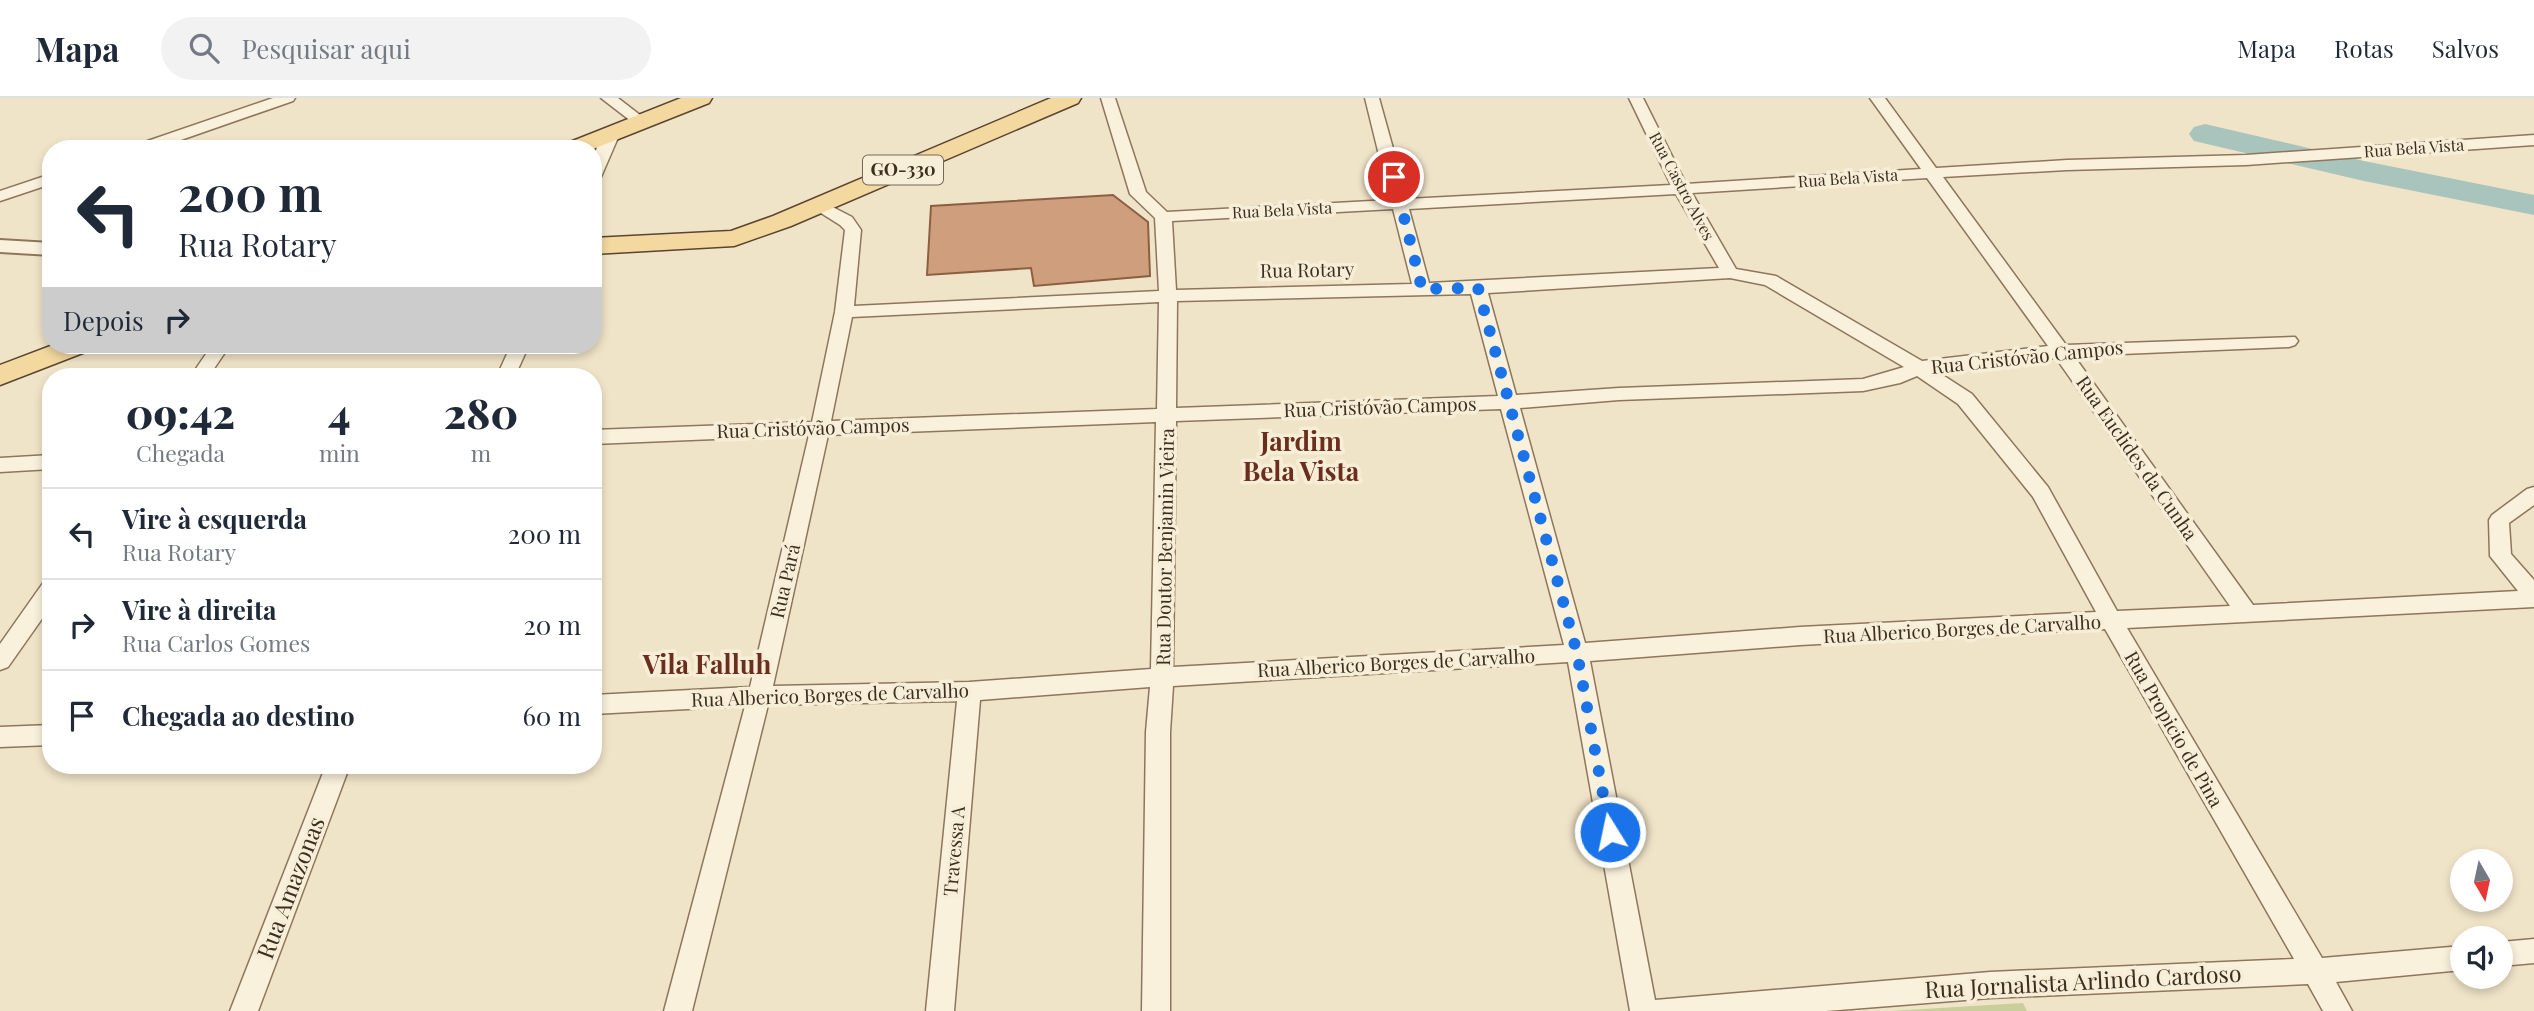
<!DOCTYPE html>
<html lang="pt">
<meta charset="utf-8">
<style>
body{margin:0;font-family:"Playfair Display",serif;background:#f2f2f3;color:#1f2937;height:100vh;display:flex;flex-direction:column;font-size:26px;white-space:nowrap}
*{box-sizing:border-box;margin:0}
p{font-size:23px;color:#747a83}
.icon{flex:none;width:38px;height:38px;fill:none;stroke:currentColor;stroke-width:2;stroke-linecap:round;stroke-linejoin:round}
.map{position:relative;flex:1;overflow:hidden}
.details{position:absolute;left:42px;top:270px;width:560px;height:406px;display:flex;flex-direction:column;background:#fff;border-radius:28px;box-shadow:0 4px 10px #0003}
.details>*{flex:none}
.hud{position:absolute;left:42px;top:42px;width:560px;height:214px;border-radius:28px;box-shadow:0 4px 10px #0003;background:#fff;color:#1f2937;overflow:hidden}
.needle{width:46px;rotate:171deg}
.fabs{position:absolute;left:2450px;top:751px;display:grid;gap:14px}
.fabs a{display:grid;place-items:center;width:63px;height:63px;border-radius:50%;background:#fff;box-shadow:0 4px 10px #0003;font-size:35px}
.pin{position:absolute;display:grid;place-items:center;width:60px;height:60px;color:#fff;margin:-30px;border:4px solid #fff;border-radius:50%;box-shadow:0 2px 7px #0007}
.me{position:absolute;width:77px;margin:-38px;rotate:350deg;stroke-linejoin:round;filter:drop-shadow(0 0 5px #0008)}
.turn{display:flex;align-items:center;gap:24px;height:147px;padding:0 21px;font-size:32px}
.turn .icon{width:91px;height:91px;stroke-width:2.5}
.turn b{display:block;font-size:49px;line-height:60px}
.then{display:flex;align-items:center;height:66px;padding:0 21px;background:#0003;gap:14px;font-size:26px}
.eta{display:flex;justify-content:space-evenly;align-items:center;height:119px;text-align:center}
.eta b{font-size:42px;font-weight:800;line-height:49px}
ul{padding:0;list-style:none}
li{display:flex;align-items:center;gap:21px;height:91px;padding:0 21px;border-top:2px solid #e0e1e3}
li div{flex:1}
li b{display:block;font-size:26px}
li em{font-style:normal}
header{display:flex;align-items:center;gap:42px;box-sizing:border-box;height:98px;padding:0 35px;background:#fff;border-bottom:2px solid #e0e1e3}
header strong{font-size:33px}
nav{display:flex;gap:38px;margin-inline-start:auto;font-size:24px}
.search{width:490px;height:63px;background:#f2f2f3;display:flex;align-items:center;gap:18px;box-sizing:border-box;padding:0 24px;border-radius:38px;color:#747a83;font-size:26px}
.map>svg:first-child{display:block}
</style>
<header>
<strong>Mapa</strong>
<div class="search"><svg class="icon" aria-label="search" viewBox="0 0 24 24"><circle cx="10" cy="10" r="6"/><path d="M15 15l6 6"/></svg>Pesquisar aqui</div>
<nav><a>Mapa</a><a>Rotas</a><a>Salvos</a></nav>
</header>
<div class="map">
<svg width="2534" height="913" viewBox="0 0 2534 913">
<rect width="100%" height="100%" fill="#f0e4c8"/>
<path fill="#c9cf9b" d="M 2023,905 L 2027,913 L 1890,913 Z"/>
<g fill="none" stroke-linecap="round" stroke-linejoin="round">
<path fill="#a9c4bc" fill-rule="evenodd" d="M 2205,26 L 2364,63 L 2534,97 L 2534,117 L 2364,83 L 2194,43 L 2189,36 L 2194,29 Z"/>
</g>
<path fill="#cf9f7d" stroke="#8d5f41" stroke-width="2" d="M 1113,97 L 1148,124 L 1150,178 L 1034,188 L 1031,170 L 927,177 L 931,108 Z"/>
<g fill="none" stroke-linecap="round" stroke-linejoin="round">
<defs>
<g id="minor">
<path d="M 273,0 L 295,0 L 293,3 L 155,51 L 131,51 L 133,48 Z"/>
<path d="M 601,0 L 618,0 L 649,24 L 641,29 L 636,27 Z"/>
<path d="M 1101,0 L 1115,0 L 1146,94 L 1167,114 L 1390,102 L 1365,0 L 1379,0 L 1407,101 L 1671,87 L 1629,0 L 1643,0 L 1686,86 L 1921,71 L 1870,0 L 1885,0 L 1936,70 L 2067,62 L 2246,57 L 2534,37 L 2534,47 L 2246,67 L 2067,72 L 1943,79 L 2066,247 L 2295,239 L 2298,243 L 2295,247 L 2289,249 L 2074,258 L 2253,507 L 2518,493 L 2490,458 L 2489,422 L 2492,417 L 2527,391 L 2534,389 L 2534,407 L 2509,425 L 2511,456 L 2534,482 L 2534,509 L 2127,530 L 2322,860 L 2462,848 L 2462,872 L 2336,884 L 2352,913 L 2323,913 L 2308,886 L 1990,900 L 1826,913 L 1630,913 L 1568,564 L 1173,588 L 1170,634 L 1170,913 L 1142,913 L 1146,634 L 1150,589 L 980,602 L 954,913 L 926,913 L 957,603 L 768,607 L 692,913 L 664,913 L 745,608 L 593,616 L 593,597 L 750,589 L 809,337 L 593,346 L 593,332 L 812,324 L 835,214 L 845,132 L 840,127 L 813,110 L 811,107 L 819,102 L 852,119 L 861,132 L 854,208 L 1159,193 L 1155,120 L 1130,96 ZM 1927,80 L 2048,248 L 1922,263 L 1776,178 L 1736,171 L 1692,95 ZM 1676,96 L 1719,170 L 1429,185 L 1409,111 ZM 1393,111 L 1412,186 L 1176,192 L 1172,123 ZM 1730,180 L 1765,187 L 1904,269 L 1863,281 L 1619,290 L 1516,297 L 1488,195 ZM 1471,196 L 1498,298 L 1176,310 L 1177,203 ZM 1159,204 L 1157,311 L 831,323 L 852,219 ZM 2056,260 L 2230,508 L 2117,513 L 2048,389 L 1972,296 L 1938,274 ZM 1917,278 L 1958,306 L 2033,399 L 2096,514 L 1800,529 L 1585,545 L 1520,310 L 1619,302 L 1863,293 L 1900,285 ZM 1501,311 L 1564,547 L 1173,569 L 1176,323 ZM 1156,324 L 1151,571 L 969,584 L 773,588 L 828,337 ZM 2105,531 L 2294,861 L 1990,874 L 1655,902 L 1590,563 L 1800,547 Z"/>
<path d="M 612,30 L 620,35 L 601,79 L 593,84 C 593,68 594,36 612,30 Z"/>
<path d="M 51,76 L 51,86 L 0,103 L 0,93 Z"/>
<path d="M 212,247 L 230,247 L 209,278 L 191,278 Z"/>
<path d="M 511,247 L 529,247 L 515,278 L 497,278 Z"/>
<path d="M 51,357 L 51,371 L 0,374 L 0,360 Z"/>
<path d="M 51,483 L 51,508 L 8,569 L 0,572 L 0,546 L 43,485 Z"/>
<path d="M 51,627 L 51,647 L 0,649 L 0,629 Z"/>
<path d="M 326,667 L 350,667 L 258,913 L 230,913 Z"/>
<path d="M 2534,841 L 2534,865 L 2501,868 L 2501,844 Z"/>
</g>
<path id="tertiary" d="M 0,142 L 51,145 L 51,157 L 0,154 Z"/>
<g id="primary">
<path d="M 681,0 L 712,0 L 709,5 L 593,51 L 561,51 L 565,46 Z"/>
<path d="M 1051,0 L 1081,0 L 1078,5 L 791,128 L 734,148 L 593,156 L 593,140 L 731,133 L 773,118 Z"/>
<path d="M 53,247 L 92,247 L 88,253 L 0,287 L 0,267 Z"/>
</g>
</defs>
<use href="#minor" stroke="#8d765c" stroke-width="3"/>
<use href="#tertiary" stroke="#8d765c" stroke-width="4"/>
<use href="#primary" stroke="#5b4430" stroke-width="3"/>
<use href="#minor" fill="#faf1dc" fill-rule="evenodd"/>
<use href="#tertiary" fill="#faf1dc" fill-rule="evenodd"/>
<use href="#primary" fill="#f3d9a0" fill-rule="evenodd"/>
</g>
<g fill="none" stroke-linecap="round" stroke-linejoin="round">
<path stroke="#1a73e8" stroke-width="12" stroke-dasharray="0 21.6" d="M 1394,79 L 1422,191 L 1478,190 L 1577,555 L 1610,734"/>
</g>
<g text-anchor="middle" stroke-width="7" stroke-linejoin="round" paint-order="stroke">
<g font-size="16" fill="#3d2e20" stroke="#f7eed8">
<text transform="translate(2414 50) rotate(-4)" y="6">Rua Bela Vista</text>
<text transform="translate(1848 80) rotate(-4)" y="6">Rua Bela Vista</text>
<text transform="translate(1682 88) rotate(62)" y="6">Rua Castro Alves</text>
<text transform="translate(1282 112) rotate(-3)" y="6">Rua Bela Vista</text>
</g>
<rect fill="#f7eed8" stroke="#756857" stroke-width="2" x="863" y="57.5" width="80" height="29" rx="5"/>
<g font-size="18" font-weight="bold" fill="#3d2e20">
<text x="903" y="78">GO-330</text>
</g>
<g font-size="19" fill="#3d2e20" stroke="#f7eed8">
<text transform="translate(1307 172) rotate(-1)" y="7">Rua Rotary</text>
<text transform="translate(2027 259) rotate(-6)" y="7">Rua Cristóvão Campos</text>
<text transform="translate(1380 309) rotate(-2)" y="7">Rua Cristóvão Campos</text>
<text transform="translate(813 330) rotate(-2)" y="7">Rua Cristóvão Campos</text>
<text transform="translate(2137 360) rotate(55)" y="7">Rua Euclides da Cunha</text>
<text transform="translate(1165 449) rotate(-89)" y="7">Rua Doutor Benjamin Vieira</text>
<text transform="translate(785 483) rotate(-77)" y="7">Rua Pará</text>
<text transform="translate(1962 531) rotate(-3)" y="7">Rua Alberico Borges de Carvalho</text>
<text transform="translate(1396 565) rotate(-3)" y="7">Rua Alberico Borges de Carvalho</text>
<text transform="translate(830 597) rotate(-2)" y="7">Rua Alberico Borges de Carvalho</text>
<text transform="translate(2174 631) rotate(60)" y="7">Rua Propicio de Pina</text>
<text transform="translate(954 753) rotate(-85)" y="7">Travessa A</text>
</g>
<g font-size="23" fill="#3d2e20" stroke="#f7eed8">
<text transform="translate(291 790) rotate(-69)" y="8">Rua Amazonas</text>
<text transform="translate(2083 884) rotate(-3)" y="8">Rua Jornalista Arlindo Cardoso</text>
</g>
<g font-size="26" font-weight="bold" fill="#6b2e1e" stroke="#f7eed8">
<text x="1301" y="353">Jardim<tspan x="1301" dy="30">Bela Vista</tspan></text>
<text x="707" y="576">Vila Falluh</text>
</g>
</g>
</svg>
<div class="fabs">
<a><svg class="needle" viewBox="-14 -14 28 28"><path d="M0-13l5 13h-10z" fill="#e53935"/><path d="M0 13l5-13h-10z" fill="#747a83"/></svg></a>
<a><svg class="icon" aria-label="sound" viewBox="0 0 24 24"><path d="M4 9h4l5-4v14l-5-4H4zM17 9q2 3 0 6"/></svg></a>
</div>
<div class="pin" style="left:1394px;top:79px;background:#d93025"><svg class="icon" aria-label="arrive" viewBox="0 0 24 24"><path d="M6 21V4h12l-3 4 3 4H6"/></svg></div>
<svg class="me" style="left:1610px;top:734px" viewBox="-20 -20 40 40"><circle r="17" fill="#1a73e8" stroke="#fff" stroke-width="3"/><path d="M0-11L8 9 0 5-8 9z" fill="#fff"/></svg>
<div class="hud">
<div class="turn"><svg class="icon" aria-label="left" viewBox="0 0 24 24"><path d="M17 20v-9H6M10 6l-5 5 5 5"/></svg><div><b>200 m</b>Rua Rotary</div></div>
<div class="then">Depois<svg class="icon" aria-label="right" viewBox="0 0 24 24"><path d="M7 20v-9h11M14 6l5 5-5 5"/></svg></div>
</div>
<section class="details">
<div class="eta">
<div><b>09:42</b><p>Chegada</p></div>
<div><b>4</b><p>min</p></div>
<div><b>280</b><p>m</p></div>
</div>
<ul>
<li><svg class="icon" aria-label="left" viewBox="0 0 24 24"><path d="M17 20v-9H6M10 6l-5 5 5 5"/></svg><div><b>Vire à esquerda</b><p>Rua Rotary</p></div><em>200 m</em></li>
<li><svg class="icon" aria-label="right" viewBox="0 0 24 24"><path d="M7 20v-9h11M14 6l5 5-5 5"/></svg><div><b>Vire à direita</b><p>Rua Carlos Gomes</p></div><em>20 m</em></li>
<li><svg class="icon" aria-label="arrive" viewBox="0 0 24 24"><path d="M6 21V4h12l-3 4 3 4H6"/></svg><div><b>Chegada ao destino</b></div><em>60 m</em></li>
</ul>
</section>
</div>
